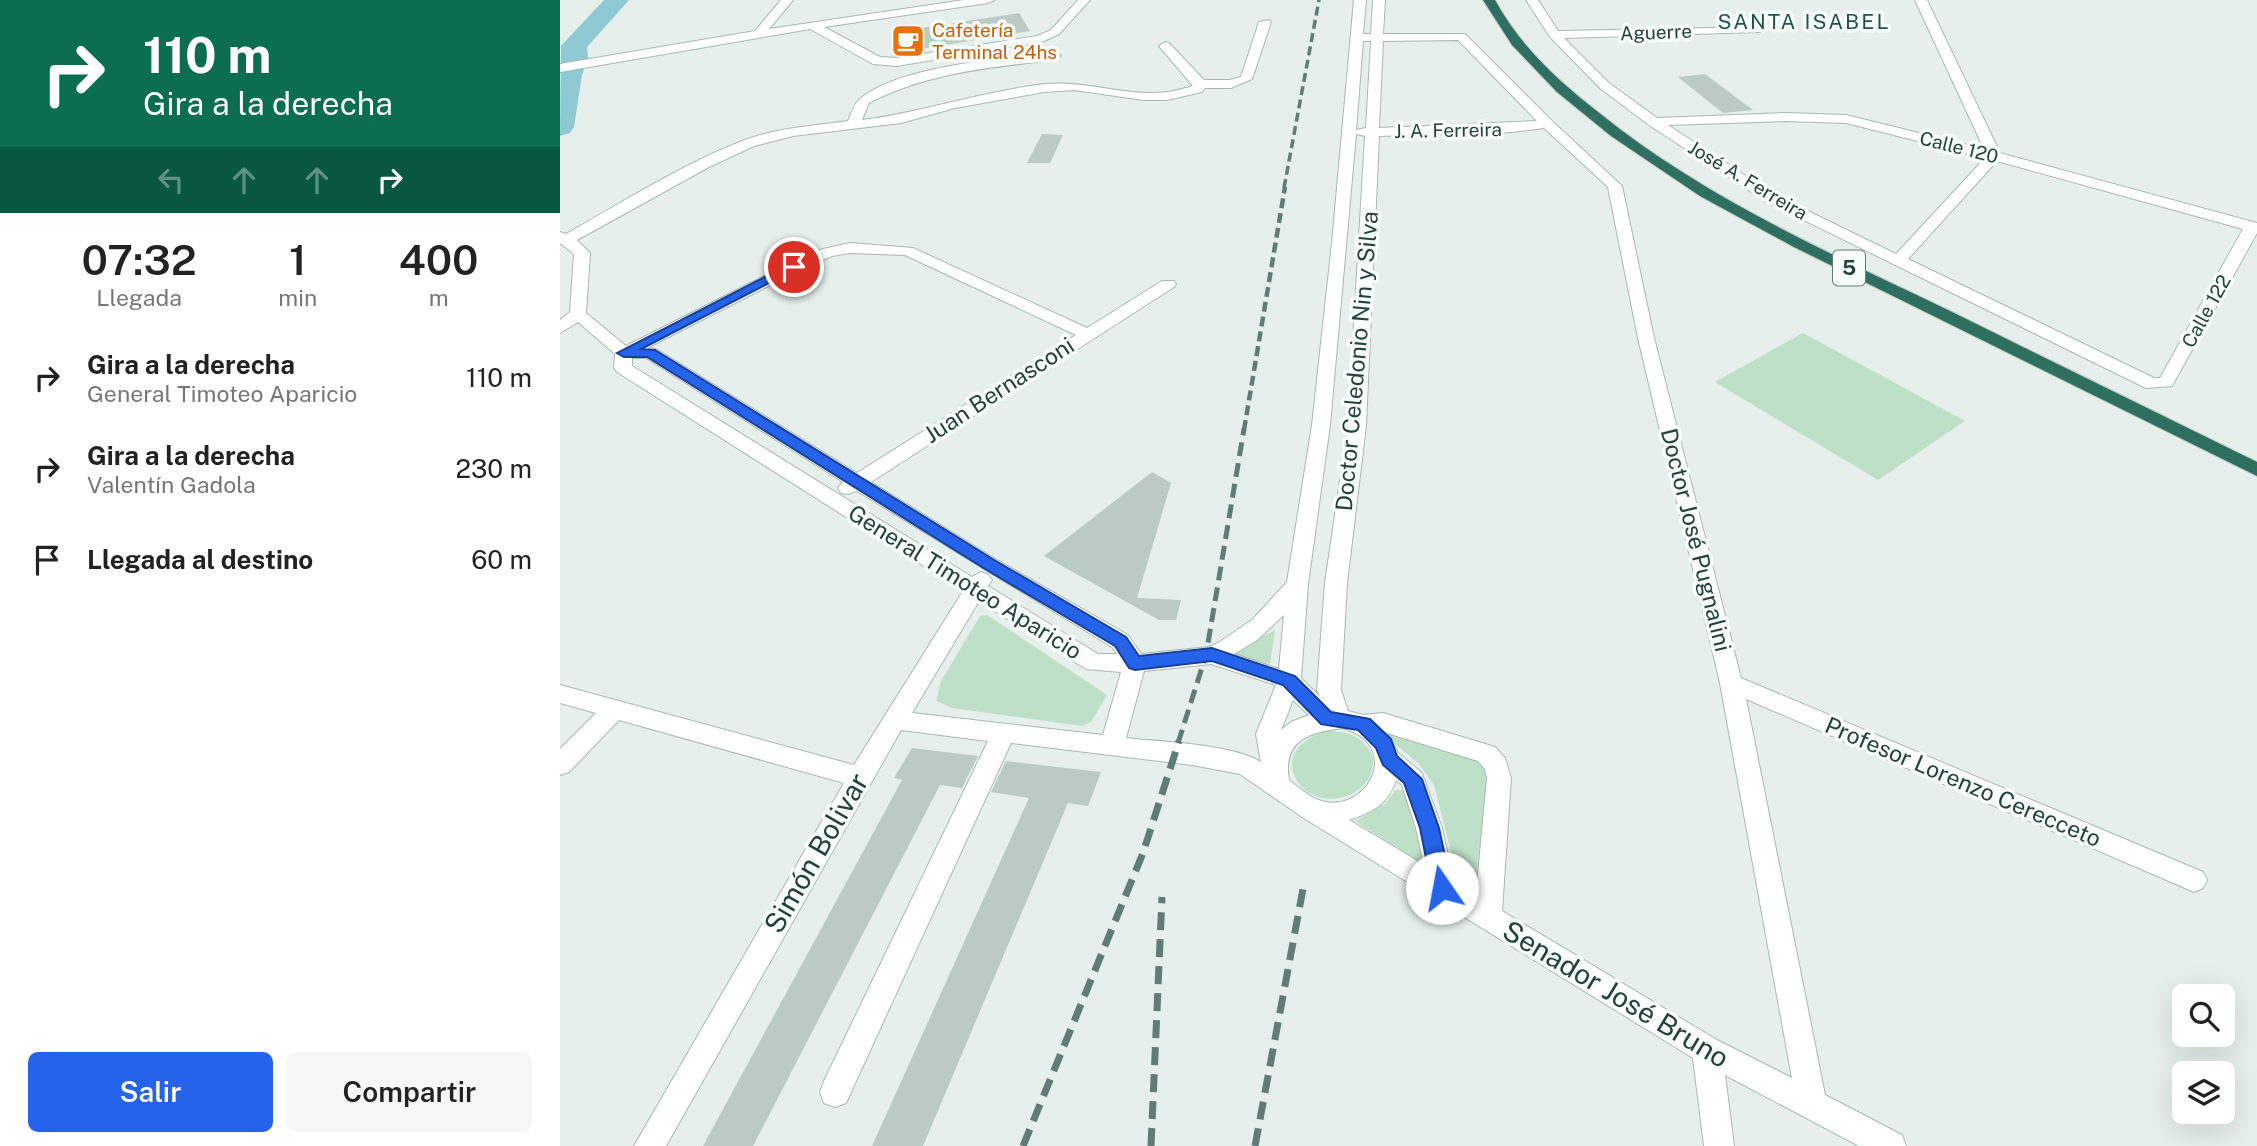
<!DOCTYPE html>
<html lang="es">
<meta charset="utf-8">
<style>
body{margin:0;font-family:"Public Sans",sans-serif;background:#f6f6f6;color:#222;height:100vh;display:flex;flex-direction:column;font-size:26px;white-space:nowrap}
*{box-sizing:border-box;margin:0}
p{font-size:23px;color:#767676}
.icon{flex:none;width:38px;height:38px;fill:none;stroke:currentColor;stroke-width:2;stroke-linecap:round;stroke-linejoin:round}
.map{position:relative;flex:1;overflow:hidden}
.sheet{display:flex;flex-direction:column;background:#fff;width:560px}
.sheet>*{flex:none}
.hud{background:#0b6e4f;color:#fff;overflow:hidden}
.controls{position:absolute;left:1612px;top:984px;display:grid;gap:14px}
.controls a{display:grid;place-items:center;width:63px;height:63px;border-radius:10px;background:#fff;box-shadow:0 7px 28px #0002;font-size:35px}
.pin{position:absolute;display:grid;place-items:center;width:60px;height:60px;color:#fff;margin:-30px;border:4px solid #fff;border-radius:50%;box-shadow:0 2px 7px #0007}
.me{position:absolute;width:77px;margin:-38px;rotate:348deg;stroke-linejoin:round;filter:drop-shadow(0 0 5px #0008)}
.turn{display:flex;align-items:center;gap:24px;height:147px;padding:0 28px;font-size:32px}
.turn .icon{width:91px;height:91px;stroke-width:2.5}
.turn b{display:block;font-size:49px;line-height:60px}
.lanes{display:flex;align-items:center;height:66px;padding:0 28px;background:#0003;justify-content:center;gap:35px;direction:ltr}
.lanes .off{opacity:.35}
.eta{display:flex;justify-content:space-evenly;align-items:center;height:119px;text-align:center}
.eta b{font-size:42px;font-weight:600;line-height:49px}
.button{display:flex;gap:14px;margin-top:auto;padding:14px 28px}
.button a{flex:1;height:80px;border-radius:10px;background:#2563eb;color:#fff;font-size:28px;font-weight:600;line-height:80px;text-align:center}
.button a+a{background:#f6f6f6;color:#222}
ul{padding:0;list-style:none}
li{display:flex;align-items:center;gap:21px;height:91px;padding:0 28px}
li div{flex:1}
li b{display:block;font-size:26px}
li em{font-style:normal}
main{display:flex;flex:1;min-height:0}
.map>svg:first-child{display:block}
</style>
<main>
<section class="sheet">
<div class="hud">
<div class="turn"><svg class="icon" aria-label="right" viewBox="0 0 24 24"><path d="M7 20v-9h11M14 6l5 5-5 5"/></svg><div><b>110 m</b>Gira a la derecha</div></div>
<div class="lanes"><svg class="icon off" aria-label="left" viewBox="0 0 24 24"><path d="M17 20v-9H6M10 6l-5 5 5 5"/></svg><svg class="icon off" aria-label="ahead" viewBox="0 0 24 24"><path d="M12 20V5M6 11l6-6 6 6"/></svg><svg class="icon off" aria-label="ahead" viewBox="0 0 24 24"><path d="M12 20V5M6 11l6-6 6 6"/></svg><svg class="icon" aria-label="right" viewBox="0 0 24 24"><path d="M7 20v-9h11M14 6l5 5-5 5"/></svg></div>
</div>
<div class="eta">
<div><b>07:32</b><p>Llegada</p></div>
<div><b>1</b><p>min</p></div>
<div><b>400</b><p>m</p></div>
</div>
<ul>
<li><svg class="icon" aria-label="right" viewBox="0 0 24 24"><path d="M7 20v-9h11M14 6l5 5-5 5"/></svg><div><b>Gira a la derecha</b><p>General Timoteo Aparicio</p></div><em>110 m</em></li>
<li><svg class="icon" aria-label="right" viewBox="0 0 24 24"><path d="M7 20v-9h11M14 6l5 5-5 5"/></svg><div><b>Gira a la derecha</b><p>Valentín Gadola</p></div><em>230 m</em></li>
<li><svg class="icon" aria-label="arrive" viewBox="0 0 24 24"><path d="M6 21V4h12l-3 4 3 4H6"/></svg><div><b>Llegada al destino</b></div><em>60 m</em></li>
</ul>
<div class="button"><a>Salir</a><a>Compartir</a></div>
</section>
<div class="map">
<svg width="1697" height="1146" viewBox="0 0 1697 1146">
<rect width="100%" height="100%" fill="#e6efeb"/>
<g fill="#bfe0c8">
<path d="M 1243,333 L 1405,421 L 1318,480 L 1155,382 Z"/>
<path d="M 427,615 L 547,695 L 531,722 L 522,726 L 392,708 L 376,701 L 381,681 L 420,616 Z"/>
<path d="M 715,630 L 710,664 L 670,653 Z"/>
<path d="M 822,728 L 919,761 L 928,771 L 916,881 L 898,879 L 874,785 L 858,763 L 818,730 Z"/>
<path d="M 767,731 C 789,731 805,737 813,758 C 813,772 809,783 797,791 C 746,822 697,751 767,731 Z"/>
<path d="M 836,790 L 843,790 L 867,867 L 795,821 L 825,804 Z"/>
</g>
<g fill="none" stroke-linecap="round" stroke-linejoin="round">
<path fill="#8ec9d4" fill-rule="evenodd" d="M 44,0 L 69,0 L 27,47 L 28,58 L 22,75 L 14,127 L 10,133 L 0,136 L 1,46 Z"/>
</g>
<g fill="#bbcac4">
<path d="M 459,13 L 470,31 L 342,52 L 335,32 Z"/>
<path d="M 1145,74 L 1193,110 L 1163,113 L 1118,77 Z"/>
<path d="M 482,134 L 503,135 L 490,163 L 467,163 Z"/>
<path d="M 592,472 L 611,483 L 577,598 L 621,600 L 616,620 L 599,620 L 484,556 Z"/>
<path d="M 352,748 L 418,756 L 402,788 L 380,785 L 193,1146 L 143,1146 L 342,780 L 334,778 Z"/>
<path d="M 446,761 L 541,772 L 528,806 L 508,803 L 363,1146 L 312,1146 L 469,798 L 431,792 Z"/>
</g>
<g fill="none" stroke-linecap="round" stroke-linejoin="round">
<defs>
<g id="minor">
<path d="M 221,0 L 233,0 L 209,29 L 404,0 L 434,0 L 428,3 L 264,27 L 320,57 L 337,58 L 477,36 L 491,30 L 518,0 L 530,0 L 499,34 L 484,41 L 337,66 L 313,64 L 250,29 L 0,72 L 0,64 L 195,31 Z"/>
<path d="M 794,0 L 806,0 L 803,34 L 811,34 L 813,0 L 825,0 L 823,34 L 905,34 L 992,121 L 1062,186 L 1094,338 L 1181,678 L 1643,872 L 1647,880 L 1643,888 L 1634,892 L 1625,888 L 1186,699 L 1265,1095 L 1342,1135 L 1346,1146 L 1299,1146 L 1165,1075 L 1174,1146 L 1144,1146 L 1133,1058 L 742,817 L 680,774 L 632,765 L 451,743 L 286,1103 L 275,1107 L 264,1103 L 260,1092 L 264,1081 L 428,741 L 341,730 L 106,1146 L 74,1146 L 284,783 L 59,720 L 9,772 L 0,775 L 0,749 L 36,713 L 0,703 L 0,685 L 294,765 L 403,591 L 57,372 L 54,368 L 55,354 L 18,322 L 0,333 L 0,320 L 10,312 L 14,254 L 0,243 L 0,232 L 6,234 C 63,202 121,165 182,141 C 215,128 253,126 288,121 C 291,114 294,103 301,98 C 340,66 445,58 495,52 L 501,56 L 495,60 C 431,67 367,73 309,103 L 302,120 C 364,112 423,91 485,84 C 526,80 567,97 607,92 C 616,91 625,88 633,86 L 599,46 L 605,42 L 609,43 L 644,80 L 670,80 L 681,77 L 699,22 L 709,20 L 711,22 L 692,79 L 671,88 L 645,88 L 642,92 L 607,100 L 584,100 L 514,90 L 484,92 L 395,108 L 341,123 L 233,136 L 194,146 L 149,167 L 17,240 L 30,253 L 26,313 L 66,346 L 228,264 L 263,249 L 290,243 L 353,248 L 527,328 L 602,281 L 614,281 L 616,284 L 614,287 L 311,482 L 437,560 L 568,635 L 581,654 L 649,647 L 658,643 L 692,620 L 727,582 L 752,425 L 772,243 ZM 898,40 L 977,121 L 819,128 L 823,41 ZM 803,41 L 811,41 L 806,128 L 796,130 ZM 984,128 L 1048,187 L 1078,338 L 1160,683 L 1232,1078 L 1157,1040 L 942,911 L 951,778 L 945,758 L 935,747 L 823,713 L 803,715 L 788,711 L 781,690 L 787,583 L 806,426 L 819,136 L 952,132 ZM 796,134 L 805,136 L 788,426 L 765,583 L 757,690 L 760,697 L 741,678 L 748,584 L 770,425 ZM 290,253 L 345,255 L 516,335 L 297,473 L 96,349 L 87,348 L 240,270 L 272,256 ZM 72,358 L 86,358 L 283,482 L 278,488 L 281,493 L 288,494 L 297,491 L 552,647 L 557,654 L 538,654 L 428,586 L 432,580 L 428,575 L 421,572 L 412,577 L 72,366 ZM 419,601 L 526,669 L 561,672 L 543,735 L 352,713 ZM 724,615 L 719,669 L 674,654 L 697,640 ZM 651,664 L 716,685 L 696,734 L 701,762 C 672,744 601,742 566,738 L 584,671 ZM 733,700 L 749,715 L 731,722 L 721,730 ZM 783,728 C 847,747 803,820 756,799 C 747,795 737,786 729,780 C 722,739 751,732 783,728 ZM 827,733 L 918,761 L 925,769 L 927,778 L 916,896 L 894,883 L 882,828 L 864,779 L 861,772 L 838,753 ZM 836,780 L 842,785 L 856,828 L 864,865 L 789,820 C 812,812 828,805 836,780 Z"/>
<path d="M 966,0 L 978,0 L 998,31 L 1202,27 L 1202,31 L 1198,32 L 1004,38 L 1049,83 L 1097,118 L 1226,113 L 1286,115 L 1424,149 L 1355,0 L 1367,0 L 1440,153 L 1697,223 L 1697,233 L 1612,386 L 1586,388 L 1205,201 L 1089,125 L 1041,89 L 990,37 ZM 1226,121 L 1286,123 L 1425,158 L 1336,254 L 1215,195 L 1108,125 ZM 1437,161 L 1683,229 L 1600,378 L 1594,378 L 1348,259 Z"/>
</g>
<path id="highway" d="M 923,0 L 935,0 C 960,46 997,80 1038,112 C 1143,197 1267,252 1388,310 C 1491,361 1594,411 1697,462 L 1697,476 L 1234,247 L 1140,196 L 1051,136 L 997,92 L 952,45 Z"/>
</defs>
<use href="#minor" stroke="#a8b8b2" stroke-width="2"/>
<use href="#highway" stroke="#c2cac8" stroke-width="2"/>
<use href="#minor" fill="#fff" fill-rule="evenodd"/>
<use href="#highway" fill="#2f6f62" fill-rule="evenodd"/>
<path stroke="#5f7d75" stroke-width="3.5" stroke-dasharray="9 4.5" stroke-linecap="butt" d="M 724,188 L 759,0"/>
<path stroke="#5f7d75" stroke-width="4.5" stroke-dasharray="10 5" stroke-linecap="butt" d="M 684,430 L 725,187"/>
<path stroke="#5f7d75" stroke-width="5" stroke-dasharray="14 7" stroke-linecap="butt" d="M 618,743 L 646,655 L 684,429"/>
<g stroke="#5f7d75" stroke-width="7" stroke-dasharray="18 9" stroke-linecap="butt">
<path d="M 463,1146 L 583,853 L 619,741"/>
<path d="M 591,1146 L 602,897"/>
<path d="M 695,1146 L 743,889"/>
</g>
</g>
<path fill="#2563eb" stroke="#184099" stroke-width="2" d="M 230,264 L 240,267 L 81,349 L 95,350 L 436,561 L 566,637 L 579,656 L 652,648 L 735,676 L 771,712 L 810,719 L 831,739 L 837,756 L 862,779 L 879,828 L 892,888 L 889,894 L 882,897 L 875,894 L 872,888 L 860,828 L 844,783 L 823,765 L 816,748 L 798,730 L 761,724 L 723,685 L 652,661 L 575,670 L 569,668 L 555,646 L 425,569 L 87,357 L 64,357 L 57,353 Z"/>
<defs>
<symbol id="cafe-square" viewBox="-11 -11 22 22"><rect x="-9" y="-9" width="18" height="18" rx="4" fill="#e8710a" stroke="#f7fbf9"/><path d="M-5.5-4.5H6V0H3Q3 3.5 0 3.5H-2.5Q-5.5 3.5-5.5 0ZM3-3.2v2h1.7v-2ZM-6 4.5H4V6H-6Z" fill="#fff"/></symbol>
</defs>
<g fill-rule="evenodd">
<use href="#cafe-square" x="329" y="22" width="38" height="38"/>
</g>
<g text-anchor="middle" stroke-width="7" stroke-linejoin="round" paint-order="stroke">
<g font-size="19" fill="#c56008" stroke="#f7fbf9" text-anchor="start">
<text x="372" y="37">Cafetería<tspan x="372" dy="22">Terminal 24hs</tspan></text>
</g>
<g font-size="19" fill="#24423a" stroke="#f7fbf9">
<text transform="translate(1096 32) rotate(-2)" y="7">Aguerre</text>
<text transform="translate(888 130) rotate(-1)" y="7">J. A. Ferreira</text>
<text transform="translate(1399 147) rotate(14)" y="7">Calle 120</text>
<text transform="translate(1188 180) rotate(31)" y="7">José A. Ferreira</text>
<text transform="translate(1646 311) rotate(-61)" y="7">Calle 122</text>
</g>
<g font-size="21" letter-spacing="2" fill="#1f5548" stroke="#f7fbf9">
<text x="1244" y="29">SANTA ISABEL</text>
</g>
<rect fill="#f7fbf9" stroke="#637a73" stroke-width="2" x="1273" y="250.5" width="32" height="35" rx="5"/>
<g font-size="21" font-weight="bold" fill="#24423a">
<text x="1289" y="275">5</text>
</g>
<g font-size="23" fill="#24423a" stroke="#f7fbf9">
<text transform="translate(797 361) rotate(-85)" y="8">Doctor Celedonio Nin y Silva</text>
<text transform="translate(439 390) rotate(-33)" y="8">Juan Bernasconi</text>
<text transform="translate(1136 540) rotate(76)" y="8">Doctor José Pugnalini</text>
<text transform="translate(405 582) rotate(32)" y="8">General Timoteo Aparicio</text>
<text transform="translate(1403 782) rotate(23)" y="8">Profesor Lorenzo Cerecceto</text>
</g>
<g font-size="28" fill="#24423a" stroke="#f7fbf9">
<text transform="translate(256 853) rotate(-60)" y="10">Simón Bolivar</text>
<text transform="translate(1056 994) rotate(31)" y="10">Senador José Bruno</text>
</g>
</g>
</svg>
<div class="controls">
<a><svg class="icon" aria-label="search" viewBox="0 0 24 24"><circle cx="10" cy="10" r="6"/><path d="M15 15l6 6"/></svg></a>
<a><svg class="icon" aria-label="layers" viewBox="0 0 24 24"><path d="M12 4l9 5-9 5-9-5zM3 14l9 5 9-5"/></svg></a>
</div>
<div class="pin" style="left:234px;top:267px;background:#d93025"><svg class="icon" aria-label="arrive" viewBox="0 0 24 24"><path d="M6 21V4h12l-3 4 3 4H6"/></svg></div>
<svg class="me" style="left:882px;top:888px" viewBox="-20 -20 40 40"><circle r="19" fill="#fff"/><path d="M0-13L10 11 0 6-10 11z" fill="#2563eb"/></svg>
</div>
</main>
